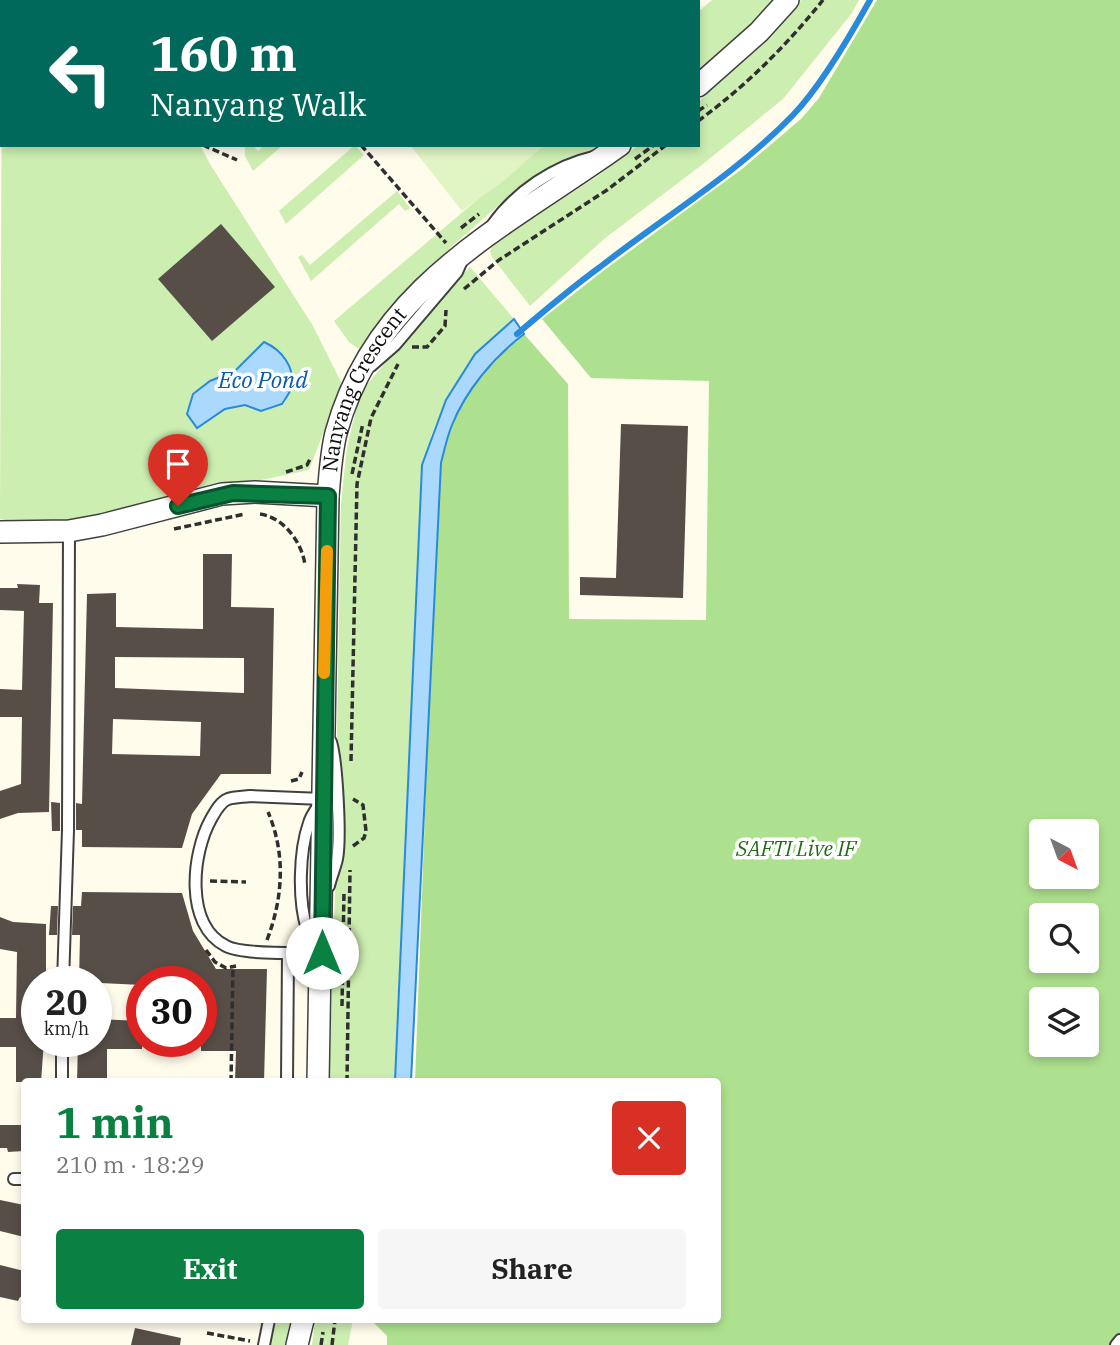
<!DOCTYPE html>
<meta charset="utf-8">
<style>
body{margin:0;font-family:"IBM Plex Serif",serif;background:#f6f6f6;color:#222;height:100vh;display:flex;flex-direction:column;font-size:26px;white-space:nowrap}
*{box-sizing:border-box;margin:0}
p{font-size:23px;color:#767676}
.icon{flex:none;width:38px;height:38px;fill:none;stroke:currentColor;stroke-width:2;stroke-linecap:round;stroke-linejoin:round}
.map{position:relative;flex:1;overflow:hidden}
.drawer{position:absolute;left:21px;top:1078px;width:700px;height:245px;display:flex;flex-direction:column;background:#fff;border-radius:7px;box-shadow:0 4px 10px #0003}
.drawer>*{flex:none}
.hud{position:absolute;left:0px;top:0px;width:700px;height:147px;box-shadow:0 4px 10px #0003;background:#00695c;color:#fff;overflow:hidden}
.needle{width:46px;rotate:139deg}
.controls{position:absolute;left:1029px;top:819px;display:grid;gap:14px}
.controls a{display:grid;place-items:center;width:70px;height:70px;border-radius:7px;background:#fff;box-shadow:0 4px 10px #0003;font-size:35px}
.speed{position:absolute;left:21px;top:966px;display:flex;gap:14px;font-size:35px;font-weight:700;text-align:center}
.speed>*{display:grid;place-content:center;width:91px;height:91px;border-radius:50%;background:#fff;box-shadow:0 4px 10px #0003;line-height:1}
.speed small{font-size:18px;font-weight:400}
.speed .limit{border:10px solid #d22;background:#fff;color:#111}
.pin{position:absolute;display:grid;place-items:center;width:60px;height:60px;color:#fff;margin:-72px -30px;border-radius:50% 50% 50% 0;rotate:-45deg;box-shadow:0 0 7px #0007}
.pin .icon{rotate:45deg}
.me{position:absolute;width:77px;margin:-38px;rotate:0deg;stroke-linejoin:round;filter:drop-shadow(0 0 5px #0008)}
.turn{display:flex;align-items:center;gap:24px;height:147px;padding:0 35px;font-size:32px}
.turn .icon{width:91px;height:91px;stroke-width:2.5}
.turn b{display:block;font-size:49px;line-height:60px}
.round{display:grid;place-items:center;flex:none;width:74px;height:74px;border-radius:7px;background:#f6f6f6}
.head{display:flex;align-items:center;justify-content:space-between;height:119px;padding:0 35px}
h1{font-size:42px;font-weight:700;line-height:52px;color:#0b8043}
.button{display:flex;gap:14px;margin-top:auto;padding:14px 35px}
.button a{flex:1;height:80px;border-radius:7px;background:#0b8043;color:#fff;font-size:28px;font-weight:700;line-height:80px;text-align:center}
.button a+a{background:#f6f6f6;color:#222}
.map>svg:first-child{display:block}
</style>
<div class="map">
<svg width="1120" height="1345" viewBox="0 0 1120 1345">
<rect width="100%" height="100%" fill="#fffcec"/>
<g fill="#cdeeb1">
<path d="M 712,0 L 788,0 L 698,86 L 698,12 Z"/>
<path d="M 801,0 L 859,0 L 852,13 L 783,99 L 703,164 L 604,239 L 530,306 L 492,257 L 490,251 L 495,242 L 596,177 L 639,145 L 698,145 L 698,102 L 771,37 Z"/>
<path d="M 2,24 L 2,145 L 200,145 L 210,164 L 313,326 L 342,384 L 309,470 L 55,523 L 31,524 L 0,519 Z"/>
<path d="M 245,145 L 253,145 L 258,151 L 264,145 L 283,145 L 253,171 L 245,156 Z"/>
<path d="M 355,145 L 364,155 L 286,224 L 279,211 Z"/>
<path d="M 542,145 L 622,145 L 585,170 L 507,198 L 452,246 L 402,298 L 363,352 L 349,342 L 334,321 Z"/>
<path d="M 397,191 L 410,208 L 405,211 L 399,204 L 311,281 L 298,257 L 302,255 L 310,265 Z"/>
<path d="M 470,267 L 514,319 L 475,354 L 446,400 L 431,436 L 401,963 L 397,1081 L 329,1082 L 335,894 L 340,851 L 337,729 L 341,503 L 347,447 L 360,393 L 441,296 Z"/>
<path d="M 276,1320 L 292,1320 L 288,1345 L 271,1345 Z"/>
<path d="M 315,1320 L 353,1320 L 348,1345 L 312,1345 Z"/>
</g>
<path fill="#aee18f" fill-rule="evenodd" d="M 877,0 L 1120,0 L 1120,1345 L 387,1345 L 387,1336 L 371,1320 L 718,1320 L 718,1082 L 415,1081 L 434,573 L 441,463 L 451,426 L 469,391 L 510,345 L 524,334 L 568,384 L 569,619 L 706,620 L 709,381 L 591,378 L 542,319 L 603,271 L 742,169 L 801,119 L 819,98 ZM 1041,831 L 1087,831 L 1087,877 L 1041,877 ZM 1041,915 L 1087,915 L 1087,961 L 1041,961 ZM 1041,999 L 1087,999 L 1087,1045 L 1041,1045 Z"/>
<path fill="#e1f4c4" d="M 410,145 L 544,145 L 506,179 L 462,211 Z"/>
<g fill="#aad9fd" stroke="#298adc" stroke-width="2">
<path d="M 514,319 L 524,334 C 494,357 466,390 452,425 C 447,437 444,451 441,463 L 411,1081 L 395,1081 L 422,465 L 446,400 L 475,354 Z"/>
<path d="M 264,342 C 282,350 296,368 291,388 C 290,393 285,399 282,404 L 261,411 L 245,405 L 225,409 L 197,428 L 187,414 L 193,394 L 210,381 L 235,371 Z"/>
</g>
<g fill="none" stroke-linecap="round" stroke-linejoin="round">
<path stroke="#298adc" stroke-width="6" d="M 517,334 C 544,311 571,288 600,267 C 664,217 736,174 793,115 C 821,86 850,36 870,0"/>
</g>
<g fill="#574e48" fill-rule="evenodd">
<path d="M 221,224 L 275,287 L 212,341 L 158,279 Z"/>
<path d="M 621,424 L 688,426 L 683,598 L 580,595 L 580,577 L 616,578 Z"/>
<path d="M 203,554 L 232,554 L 231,607 L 274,608 L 271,774 L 221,774 L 192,814 L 182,848 L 82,847 L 82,830 L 76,830 L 76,803 L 82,804 L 87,594 L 116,593 L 116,627 L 203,629 ZM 115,657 L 244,658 L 244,693 L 115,688 ZM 113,719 L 201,722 L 200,756 L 112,754 Z"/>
<path d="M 17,584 L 40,585 L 39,603 L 53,603 L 49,812 L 18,813 L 0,819 L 0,791 L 21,784 L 22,717 L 0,717 L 0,689 L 22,690 L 24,611 L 0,610 L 0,588 L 18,588 Z"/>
<path d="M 51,802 L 60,803 L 60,831 L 52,831 Z"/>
<path d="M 82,892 L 182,893 L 193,931 L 216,969 L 267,969 L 264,1082 L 235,1082 L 236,1051 L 201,1051 L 201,982 L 142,982 L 142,985 L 79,982 L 80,935 L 72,935 L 73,906 L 81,906 Z"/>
<path d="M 51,906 L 58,906 L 57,935 L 49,935 Z"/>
<path d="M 0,917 L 13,922 L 46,924 L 46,982 L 37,982 L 37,1041 L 44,1041 L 41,1082 L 16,1082 L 16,1047 L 0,1047 L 0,1018 L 16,1018 L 17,952 L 0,949 Z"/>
<path d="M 96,1019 L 142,1021 L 142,1049 L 107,1049 L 107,1082 L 77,1082 L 78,1041 L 96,1041 Z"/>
<path d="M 0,1125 L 24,1125 L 24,1151 L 8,1152 L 7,1148 L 0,1148 Z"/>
<path d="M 0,1200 L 24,1205 L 24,1237 L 0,1231 Z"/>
<path d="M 0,1265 L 24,1271 L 24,1298 L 20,1297 L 18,1301 L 0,1297 Z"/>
<path d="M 135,1328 L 181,1338 L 180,1345 L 131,1345 Z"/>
</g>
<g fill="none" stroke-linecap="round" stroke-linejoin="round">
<defs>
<g id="service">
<path d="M 515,0 L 516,2"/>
<path d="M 636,0 L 638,2"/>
<path d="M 493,224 C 516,192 554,166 593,157"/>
<path d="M 371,366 L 395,345 L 457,272 L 461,263"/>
<path d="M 250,796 L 323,799 C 318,807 311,815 309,823 C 299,851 298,901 307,929 C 310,937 317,945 322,953 C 301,953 242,955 226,946 C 184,925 192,853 211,819 C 215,812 220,802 228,799 C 234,797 243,797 250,796 Z"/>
<path d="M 329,886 C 331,877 335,868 337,859 C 341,838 337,762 331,742"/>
<path d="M 63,982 L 68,830 L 69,531"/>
<path d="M 62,1082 L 62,1041"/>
<path d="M 287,1082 L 288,954"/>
<path d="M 14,1179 L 24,1179"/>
<path d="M 264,1345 L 269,1320"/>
<path d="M 1116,1345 L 1120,1340"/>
</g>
<g id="minor">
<path d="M 698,86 L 759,32 L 788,0"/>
<path d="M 0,532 L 69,531 L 102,525 L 222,494 L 255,492 L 328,496"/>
<path id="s1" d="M 318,1082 L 328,496 C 330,475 331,453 336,433 C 376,285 507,226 620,145"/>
<path d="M 297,1345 L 303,1320"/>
</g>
</defs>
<use href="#service" stroke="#404040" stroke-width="14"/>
<use href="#minor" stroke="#404040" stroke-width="24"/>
<g stroke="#2f2f2f" stroke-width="3.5" stroke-dasharray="7 3.5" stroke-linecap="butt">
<path d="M 380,2 L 382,0"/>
<path d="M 698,111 L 707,105"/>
<path d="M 698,121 C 746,86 786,46 823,0"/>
<path d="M 196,145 L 202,145"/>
<path d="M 203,145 L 237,160"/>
<path d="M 361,145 L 446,243"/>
<path d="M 635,159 L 654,145"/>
<path d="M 461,228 L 479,214"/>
<path d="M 464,289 L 499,260 L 607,190 L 666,145"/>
<path d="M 412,347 L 427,347 L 445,326 L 446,310"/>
<path d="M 286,472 L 307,465 L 311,457"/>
<path d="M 352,474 L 363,423"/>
<path d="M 260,514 C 283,517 302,542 305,565"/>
<path d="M 174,529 L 245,514"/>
<path d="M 351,761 L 357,484 L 371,418 L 398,364"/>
<path d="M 291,781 L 299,779 L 302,772"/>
<path d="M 353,846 L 364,838 L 366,831 L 363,805 L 353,799"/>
<path d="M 210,881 L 246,882"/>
<path d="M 267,940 C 283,898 286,854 268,812"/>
<path d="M 206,950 L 215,962 L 226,968 L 236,966"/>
<path d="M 342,1006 L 344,891"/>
<path d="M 231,1082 L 233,965"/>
<path d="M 347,1082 L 350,870"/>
<path d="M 207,1333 L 250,1341"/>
<path d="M 321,1345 L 323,1332"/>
<path d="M 332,1345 L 335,1320"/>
</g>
<use href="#service" stroke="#fff" stroke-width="10"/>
<use href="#minor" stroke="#fff" stroke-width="21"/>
</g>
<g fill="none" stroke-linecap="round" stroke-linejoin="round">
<defs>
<path id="route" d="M 178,506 L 233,493 L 328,496 L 322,953"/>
</defs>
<use href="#route" stroke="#07532c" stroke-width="18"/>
<use href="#route" stroke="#0b8043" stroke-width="12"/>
<path stroke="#f59e0b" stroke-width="12" d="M 324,673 L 327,551"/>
</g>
<g text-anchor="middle" stroke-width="7" stroke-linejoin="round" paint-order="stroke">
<g font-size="21" fill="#0d0d0d" stroke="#fff">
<text dy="7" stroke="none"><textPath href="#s1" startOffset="700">Nanyang Crescent</textPath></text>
</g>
<g font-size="21" font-style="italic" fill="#226b16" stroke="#fff">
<text x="796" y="856">SAFTI Live IF</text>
</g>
<g font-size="23" font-style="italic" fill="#085aac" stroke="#fff">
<text x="263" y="388">Eco Pond</text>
</g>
</g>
</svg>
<div class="controls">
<a><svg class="needle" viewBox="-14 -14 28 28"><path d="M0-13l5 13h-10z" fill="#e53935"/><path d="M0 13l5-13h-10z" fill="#767676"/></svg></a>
<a><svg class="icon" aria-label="search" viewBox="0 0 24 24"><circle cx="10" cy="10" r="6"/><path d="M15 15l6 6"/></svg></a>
<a><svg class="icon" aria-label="layers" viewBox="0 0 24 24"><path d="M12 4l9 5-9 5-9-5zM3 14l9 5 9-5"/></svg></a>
</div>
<div class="speed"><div>20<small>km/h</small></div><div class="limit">30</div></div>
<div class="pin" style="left:178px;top:506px;background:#d93025"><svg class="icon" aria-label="arrive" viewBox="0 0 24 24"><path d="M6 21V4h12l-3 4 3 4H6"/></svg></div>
<svg class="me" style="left:322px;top:953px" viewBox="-20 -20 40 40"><circle r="19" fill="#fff"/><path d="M0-13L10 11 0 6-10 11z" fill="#0b8043"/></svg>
<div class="hud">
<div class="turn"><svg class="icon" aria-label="left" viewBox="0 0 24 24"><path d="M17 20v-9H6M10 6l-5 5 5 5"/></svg><div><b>160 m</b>Nanyang Walk</div></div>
</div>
<section class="drawer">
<div class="head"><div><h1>1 min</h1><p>210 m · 18:29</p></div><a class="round" style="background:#d93025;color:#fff"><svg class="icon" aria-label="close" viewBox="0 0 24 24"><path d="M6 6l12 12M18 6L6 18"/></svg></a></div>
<div class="button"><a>Exit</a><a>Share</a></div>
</section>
</div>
